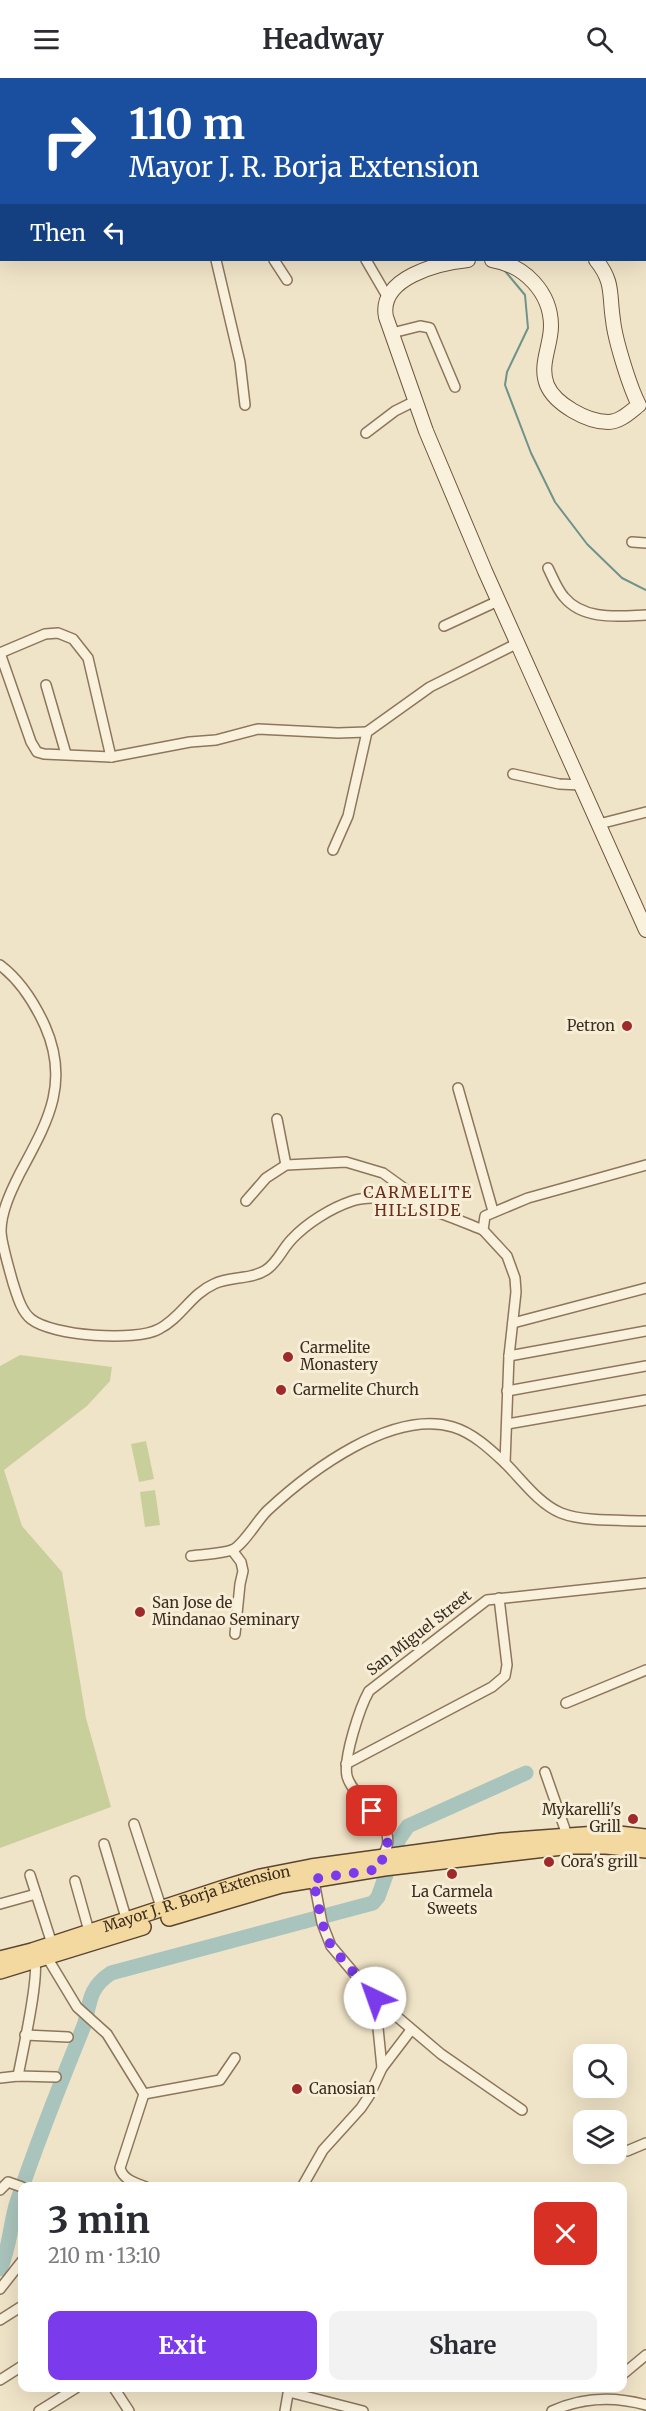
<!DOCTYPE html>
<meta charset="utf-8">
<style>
body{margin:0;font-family:Merriweather,serif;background:#f2f2f3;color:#2b2b33;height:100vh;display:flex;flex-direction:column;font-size:22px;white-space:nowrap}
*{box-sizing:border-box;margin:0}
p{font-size:20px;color:#7c7c81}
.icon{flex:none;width:33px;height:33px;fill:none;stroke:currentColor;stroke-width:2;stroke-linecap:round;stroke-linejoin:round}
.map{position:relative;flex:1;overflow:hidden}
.details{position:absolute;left:18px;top:2104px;width:609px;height:210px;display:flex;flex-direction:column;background:#fff;border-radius:12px;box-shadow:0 6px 24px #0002}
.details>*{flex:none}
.banner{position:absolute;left:0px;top:0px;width:646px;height:183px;box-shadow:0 6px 24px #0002;background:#1a4fa0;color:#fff;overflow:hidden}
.fabs{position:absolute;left:573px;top:1966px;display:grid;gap:12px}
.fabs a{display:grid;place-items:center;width:54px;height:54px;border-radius:12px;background:#fff;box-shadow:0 6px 24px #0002;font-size:30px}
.pin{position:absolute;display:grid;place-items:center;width:51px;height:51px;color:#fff;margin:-26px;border-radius:12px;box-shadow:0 3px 9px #0006}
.me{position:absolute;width:66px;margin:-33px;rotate:318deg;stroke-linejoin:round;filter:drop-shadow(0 0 4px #0008)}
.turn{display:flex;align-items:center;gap:21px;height:126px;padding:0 30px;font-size:27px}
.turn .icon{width:78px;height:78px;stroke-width:2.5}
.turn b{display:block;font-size:42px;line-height:51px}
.then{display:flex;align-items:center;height:57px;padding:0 30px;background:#0003;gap:12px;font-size:22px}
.round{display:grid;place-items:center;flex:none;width:63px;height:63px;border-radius:12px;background:#f2f2f3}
.headline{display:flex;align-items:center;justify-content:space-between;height:102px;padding:0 30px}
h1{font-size:36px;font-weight:700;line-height:45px}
.cta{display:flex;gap:12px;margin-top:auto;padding:12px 30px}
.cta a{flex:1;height:69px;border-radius:12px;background:#7c3aed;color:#fff;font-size:24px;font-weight:700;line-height:69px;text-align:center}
.cta a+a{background:#f2f2f3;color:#2b2b33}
header{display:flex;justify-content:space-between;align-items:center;height:78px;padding:0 30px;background:#fff;font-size:27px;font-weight:700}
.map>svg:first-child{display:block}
</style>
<header><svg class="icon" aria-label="menu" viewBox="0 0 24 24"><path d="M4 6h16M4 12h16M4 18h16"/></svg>Headway<svg class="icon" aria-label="search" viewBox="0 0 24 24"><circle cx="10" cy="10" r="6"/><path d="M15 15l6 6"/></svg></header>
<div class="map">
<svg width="646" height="2333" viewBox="0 0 646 2333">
<rect width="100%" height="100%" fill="#f0e4c8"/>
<g fill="#c9cf9b">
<path d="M 20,1277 L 112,1289 L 110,1303 L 87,1328 L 4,1392 L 22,1448 L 62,1494 L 86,1640 L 111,1729 L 0,1770 L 0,1288 Z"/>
<path d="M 146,1363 L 154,1401 L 139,1404 L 131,1366 Z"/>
<path d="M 155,1412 L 160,1447 L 145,1449 L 140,1414 Z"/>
</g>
<path fill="#bfc49a" d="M 551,0 L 646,0 L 646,157 L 645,2 Z"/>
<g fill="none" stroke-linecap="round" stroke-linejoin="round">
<path stroke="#6f938a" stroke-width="2" d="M 505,193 L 525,217 L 528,250 L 507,294 L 505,307 L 531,375 L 555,424 L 587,466 L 622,500 L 646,512"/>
<path stroke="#a9c4bc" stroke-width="15" d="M 0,2191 C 10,2170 10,2146 17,2124 C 37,2064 61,2004 85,1945 C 90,1922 90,1909 111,1895 L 373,1825 L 378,1819 L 399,1761 L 408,1748 L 526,1695"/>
<defs>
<g id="minor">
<path d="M 234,0 L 235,2"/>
<path d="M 318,0 L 319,2"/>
<path d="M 558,0 L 558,2"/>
<path d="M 645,82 L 646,82"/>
<path d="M 216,182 L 240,284 L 245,327"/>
<path d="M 274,182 L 287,202"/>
<path d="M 366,182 L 387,218"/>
<path d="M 392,255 L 420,248 L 430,250 L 455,309"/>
<path d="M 366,355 L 395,333 L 415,323"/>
<path d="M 632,464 L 646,465"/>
<path d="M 548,490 C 553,500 557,511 564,519 C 584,543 619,538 646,537"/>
<path d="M 444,548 L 498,523"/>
<path d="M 0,575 L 31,664 L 37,674 L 44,676 L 111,679 L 190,664 L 216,662 L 258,651 L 338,655 L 367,654"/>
<path d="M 0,575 L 45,556 L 58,555 L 73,561 L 88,580 L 111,679"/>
<path d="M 46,607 L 66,676"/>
<path d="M 513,696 L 559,706 L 581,707"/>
<path d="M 599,746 L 646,734"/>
<path d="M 333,772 L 348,738 L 367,654 L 430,609 L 518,565"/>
<path d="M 0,887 C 20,902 35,926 45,948 C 71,1007 46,1046 19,1097 C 11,1113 1,1134 1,1153 C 1,1164 10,1194 13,1205 C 17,1217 21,1233 31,1241 C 52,1258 136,1264 159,1251 C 181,1240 191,1216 214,1206 C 230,1198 251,1202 266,1192 C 278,1184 282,1171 292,1161 C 307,1145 331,1130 352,1123 C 389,1111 448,1138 483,1152"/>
<path d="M 458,1010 L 493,1133"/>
<path d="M 277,1041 L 286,1087"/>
<path d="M 646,1087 L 528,1120 L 485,1138 L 483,1152 L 507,1178 L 515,1200 L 516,1214 L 509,1278 L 505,1385 C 522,1402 539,1426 561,1435 C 584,1444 621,1442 646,1443"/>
<path d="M 246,1123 L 266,1100 L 286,1087 L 346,1084 L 383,1095 L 430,1129"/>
<path d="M 513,1245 L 646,1210"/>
<path d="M 509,1278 L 646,1253"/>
<path d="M 507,1313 L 646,1288"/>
<path d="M 507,1346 L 646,1322"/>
<path d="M 232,1472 L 241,1484 L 243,1493 L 240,1506 L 235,1556"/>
<path d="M 191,1478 C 204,1476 220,1476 232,1472 C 243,1468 258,1441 268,1432 C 310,1393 392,1331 453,1349 C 473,1355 490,1371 505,1385"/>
<path d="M 566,1625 L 646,1592"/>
<path d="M 346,1686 L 492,1609 L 505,1598 L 507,1587 L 499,1520"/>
<path d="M 545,1694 L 567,1757"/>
<path d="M 134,1746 L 162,1832"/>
<path d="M 104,1766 L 127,1843"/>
<path d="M 381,1781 C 383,1777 386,1773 387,1768 C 394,1744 353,1721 347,1698 C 343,1680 360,1629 369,1613 L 487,1522 L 646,1505"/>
<path d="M 30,1797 L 52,1866"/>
<path d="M 313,1798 L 322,1845 L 331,1868 L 375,1920 L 441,1976 L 522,2032"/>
<path d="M 75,1803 L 89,1853"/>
<path d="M 0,1826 L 36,1816"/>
<path d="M 45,1876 L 77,1929 L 107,1956 L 144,2016 L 120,2090 C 123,2102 136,2105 146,2109"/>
<path d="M 375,1920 L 382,1990"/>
<path d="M 25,1957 L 68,1959"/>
<path d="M 18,1998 C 22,1976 41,1894 34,1879"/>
<path d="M 0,2000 L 18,1998 L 56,1999"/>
<path d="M 144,2016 L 220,2002 L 235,1980"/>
<path d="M 627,2073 L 646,2065"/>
<path d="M 302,2109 L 323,2072 L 361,2030 L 369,2018 L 382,1990 L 411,1952"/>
<path d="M 0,2112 L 8,2104 L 22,2109"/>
<path d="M 0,2211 L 22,2183"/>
<path d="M 0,2242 L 22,2228"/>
<path d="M 622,2297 L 646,2277"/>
<path d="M 0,2302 L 22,2288"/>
<path d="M 114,2310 L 129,2333"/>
<path d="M 289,2314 L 363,2333"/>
<path d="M 39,2333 L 76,2310"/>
<path d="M 285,2333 L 289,2310"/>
<path d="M 552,2333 C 583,2319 614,2318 646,2327"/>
</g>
<g id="secondary">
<path d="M 452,0 L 453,2"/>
<path d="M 468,182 C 438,185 378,200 386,239 L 426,353 L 485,493 L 646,852"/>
<path d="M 492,182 C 524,187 551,214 551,248 C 551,268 539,287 547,307 C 555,326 587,344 608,344 C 620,344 630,334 639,327 C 630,310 615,262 613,242 C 609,216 614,204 596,182"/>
</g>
<g id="primary">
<path d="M 169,1840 L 281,1807 L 384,1790 L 571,1768 L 606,1768 L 646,1772"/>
<path id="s1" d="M 0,1881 L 32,1873 L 224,1810 L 260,1799 L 311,1789 L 502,1763 L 610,1755 L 646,1759"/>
<path d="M 0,1893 L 143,1849"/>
</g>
</defs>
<use href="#minor" stroke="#8d765c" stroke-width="12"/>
<use href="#secondary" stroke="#6f573f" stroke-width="16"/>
<use href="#primary" stroke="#5b4430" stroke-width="18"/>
<use href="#minor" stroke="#faf1dc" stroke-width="9"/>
<use href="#secondary" stroke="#faf1dc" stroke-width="14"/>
<use href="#primary" stroke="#f3d9a0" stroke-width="15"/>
</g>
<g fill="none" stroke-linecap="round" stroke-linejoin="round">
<path stroke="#7c3aed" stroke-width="10" stroke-dasharray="0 18" d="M 372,1733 C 380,1741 390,1757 387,1768 C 385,1776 381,1782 380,1791 L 313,1801 L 322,1845 L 331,1868 L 375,1920"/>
</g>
<g fill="#9e2a2b" stroke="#f7eed8" stroke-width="2">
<circle cx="627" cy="948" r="6"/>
<circle cx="288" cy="1279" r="6"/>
<circle cx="281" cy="1312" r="6"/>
<circle cx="140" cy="1534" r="6"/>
<circle cx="633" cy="1741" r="6"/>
<circle cx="549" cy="1784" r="6"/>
<circle cx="452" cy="1796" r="6"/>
<circle cx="297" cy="2011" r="6"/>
</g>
<g text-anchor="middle" stroke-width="6" stroke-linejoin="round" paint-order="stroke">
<g font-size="15" fill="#3d2e20" stroke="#f7eed8" text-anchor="start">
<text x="615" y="953" text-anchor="end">Petron</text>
<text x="300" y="1275">Carmelite<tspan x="300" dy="17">Monastery</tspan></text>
<text x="293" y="1317">Carmelite Church</text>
<text x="152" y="1530">San Jose de<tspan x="152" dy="17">Mindanao Seminary</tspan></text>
<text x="621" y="1737" text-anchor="end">Mykarelli's<tspan x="621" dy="17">Grill</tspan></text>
<text x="561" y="1789">Cora's grill</text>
<text x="452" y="1819" text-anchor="middle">La Carmela<tspan x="452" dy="17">Sweets</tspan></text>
<text x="309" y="2016">Canosian</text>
</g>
<g font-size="15" fill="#3d2e20" stroke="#f7eed8">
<text transform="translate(419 1555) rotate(-38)" y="5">San Miguel Street</text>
<text dy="5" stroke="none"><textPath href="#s1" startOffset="206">Mayor J. R. Borja Extension</textPath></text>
</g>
<g font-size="16" letter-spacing="1.5" fill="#6b2e1e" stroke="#f7eed8">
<text x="418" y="1120">CARMELITE<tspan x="418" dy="18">HILLSIDE</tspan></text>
</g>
</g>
</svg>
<div class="fabs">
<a><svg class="icon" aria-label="search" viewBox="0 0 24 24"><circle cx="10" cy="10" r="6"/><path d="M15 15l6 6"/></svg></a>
<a><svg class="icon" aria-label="layers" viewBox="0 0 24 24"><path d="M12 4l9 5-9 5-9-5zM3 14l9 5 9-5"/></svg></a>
</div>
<div class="pin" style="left:372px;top:1733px;background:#d93025"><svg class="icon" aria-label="arrive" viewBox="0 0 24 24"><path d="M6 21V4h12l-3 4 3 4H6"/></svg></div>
<svg class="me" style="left:375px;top:1920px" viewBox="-20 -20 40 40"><circle r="19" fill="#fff"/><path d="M0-13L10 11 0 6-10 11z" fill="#7c3aed"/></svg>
<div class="banner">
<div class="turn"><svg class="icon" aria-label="right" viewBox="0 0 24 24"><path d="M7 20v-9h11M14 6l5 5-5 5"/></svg><div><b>110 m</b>Mayor J. R. Borja Extension</div></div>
<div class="then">Then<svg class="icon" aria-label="left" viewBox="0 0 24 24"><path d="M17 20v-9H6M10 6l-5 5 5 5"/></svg></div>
</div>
<section class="details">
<div class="headline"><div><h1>3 min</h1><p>210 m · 13:10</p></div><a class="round" style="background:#d93025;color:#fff"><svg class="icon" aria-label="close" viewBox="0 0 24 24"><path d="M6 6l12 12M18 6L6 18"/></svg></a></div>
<div class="cta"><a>Exit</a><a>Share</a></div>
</section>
</div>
